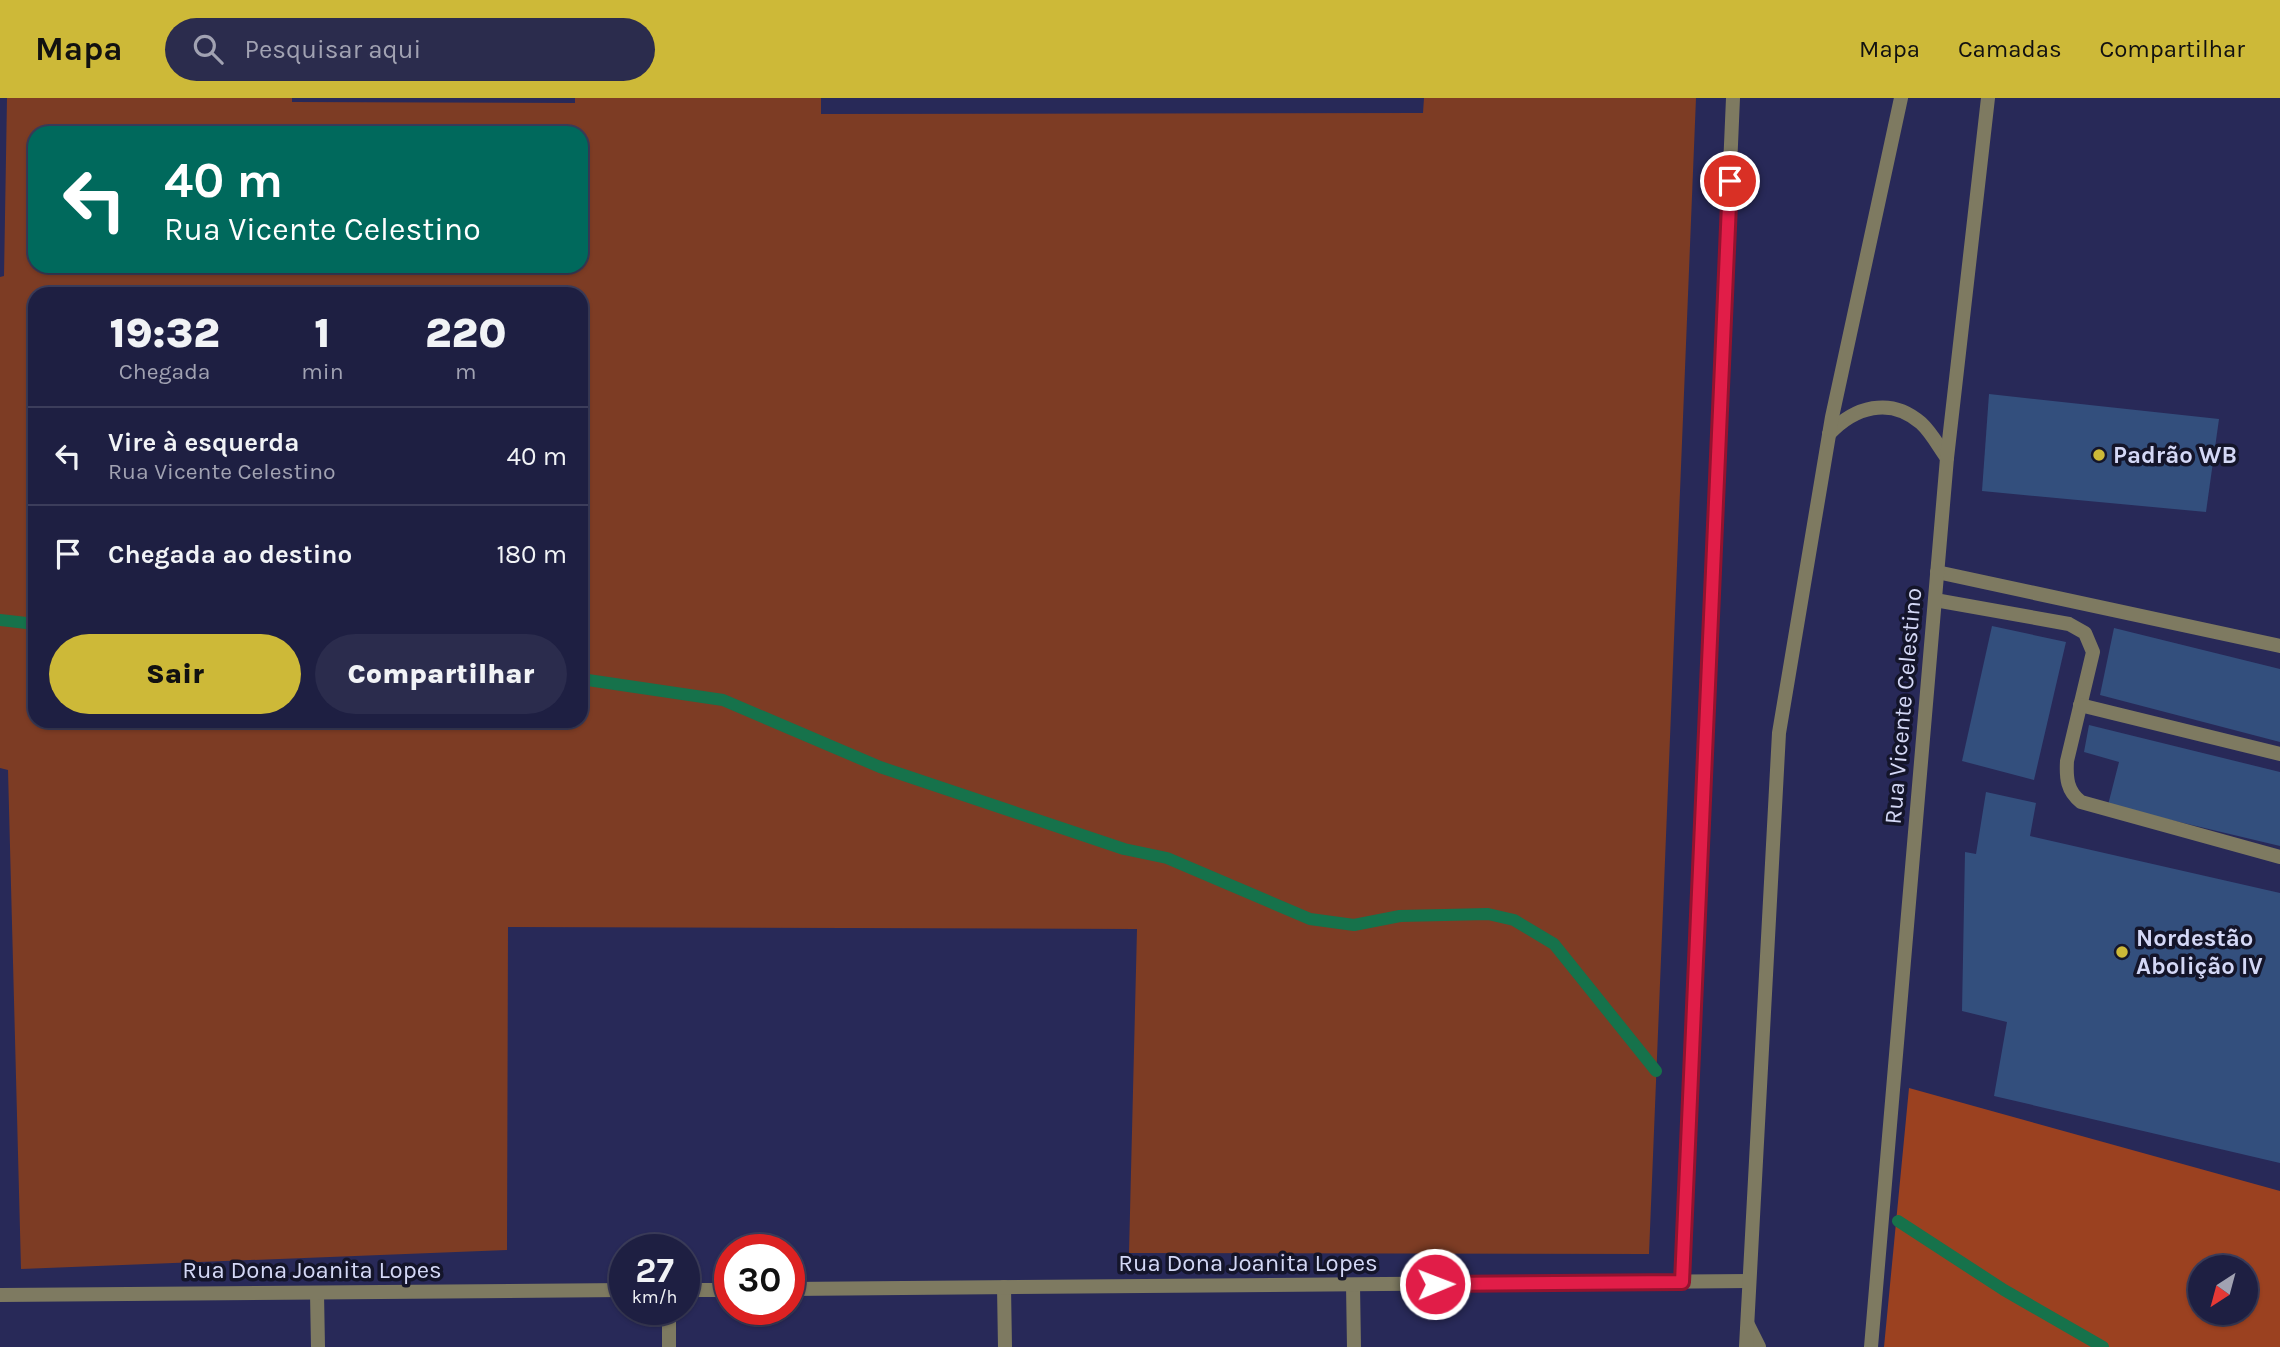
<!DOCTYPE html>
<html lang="pt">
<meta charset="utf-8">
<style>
body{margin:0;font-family:Karla,sans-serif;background:#2b2c4d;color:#f1f3f6;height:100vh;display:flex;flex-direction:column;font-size:26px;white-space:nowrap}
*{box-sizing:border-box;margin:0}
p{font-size:23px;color:#a1a2b2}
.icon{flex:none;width:38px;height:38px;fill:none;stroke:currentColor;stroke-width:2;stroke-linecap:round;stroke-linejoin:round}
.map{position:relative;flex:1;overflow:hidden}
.panel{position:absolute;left:28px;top:189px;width:560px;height:441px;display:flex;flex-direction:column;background:#1e1f42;border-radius:21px;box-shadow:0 2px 5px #0004,0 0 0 2px #3c3d5b}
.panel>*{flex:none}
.hud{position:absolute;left:28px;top:28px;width:560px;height:147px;border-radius:21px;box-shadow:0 2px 5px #0004,0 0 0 2px #3c3d5b;background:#00695c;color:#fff;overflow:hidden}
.needle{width:46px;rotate:216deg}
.buttons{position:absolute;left:2188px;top:1157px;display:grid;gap:14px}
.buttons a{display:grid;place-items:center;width:70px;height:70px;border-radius:50%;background:#1e1f42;box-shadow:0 2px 5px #0004,0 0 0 2px #3c3d5b;font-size:35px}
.speed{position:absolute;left:609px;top:1136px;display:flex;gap:14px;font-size:35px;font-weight:700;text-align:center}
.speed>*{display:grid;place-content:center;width:91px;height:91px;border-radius:50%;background:#1e1f42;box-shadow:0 2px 5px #0004,0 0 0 2px #3c3d5b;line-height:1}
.speed small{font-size:18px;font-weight:400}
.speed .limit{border:10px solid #d22;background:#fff;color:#111}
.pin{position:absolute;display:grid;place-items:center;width:60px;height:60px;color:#fff;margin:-30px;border:4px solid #fff;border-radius:50%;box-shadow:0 2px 7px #0007}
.me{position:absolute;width:77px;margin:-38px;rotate:89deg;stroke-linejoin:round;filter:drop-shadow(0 0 5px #0008)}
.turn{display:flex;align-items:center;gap:24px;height:147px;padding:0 21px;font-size:32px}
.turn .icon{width:91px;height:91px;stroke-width:2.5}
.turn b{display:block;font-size:49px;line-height:60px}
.eta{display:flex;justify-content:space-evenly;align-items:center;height:119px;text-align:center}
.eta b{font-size:42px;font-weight:800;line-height:49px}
.cta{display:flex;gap:14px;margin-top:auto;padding:14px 21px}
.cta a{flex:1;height:80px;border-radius:42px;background:#cdb938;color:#111;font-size:28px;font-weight:800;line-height:80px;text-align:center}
.cta a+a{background:#2b2c4d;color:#f1f3f6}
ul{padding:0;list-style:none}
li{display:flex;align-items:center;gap:21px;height:98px;padding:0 21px;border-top:2px solid #3c3d5b}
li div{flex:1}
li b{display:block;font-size:26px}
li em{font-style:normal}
header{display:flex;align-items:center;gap:42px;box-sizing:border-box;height:98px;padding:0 35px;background:#cdb938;color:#111}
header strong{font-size:33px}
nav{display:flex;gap:38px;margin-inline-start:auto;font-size:24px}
.search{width:490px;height:63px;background:#2b2c4d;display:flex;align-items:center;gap:18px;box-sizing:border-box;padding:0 24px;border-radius:38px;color:#a1a2b2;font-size:26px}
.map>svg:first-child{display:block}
</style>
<header>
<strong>Mapa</strong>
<div class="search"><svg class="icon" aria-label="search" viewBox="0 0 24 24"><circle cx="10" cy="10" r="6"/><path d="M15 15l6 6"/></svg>Pesquisar aqui</div>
<nav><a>Mapa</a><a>Camadas</a><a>Compartilhar</a></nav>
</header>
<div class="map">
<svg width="2280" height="1249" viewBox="0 0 2280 1249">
<rect width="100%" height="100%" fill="#282958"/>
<path fill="#7d3c24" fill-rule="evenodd" d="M 7,0 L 292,0 L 292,4 L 575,5 L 575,0 L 821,0 L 821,16 L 1423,15 L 1424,0 L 1696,0 L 1649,1156 L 1129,1155 L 1137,831 L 508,829 L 507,1152 L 21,1171 L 8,672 L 0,670 L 0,179 L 4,178 ZM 35,35 L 581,35 L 581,168 L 35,168 ZM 35,196 L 581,196 L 581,623 L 35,623 Z"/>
<path fill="#9b4120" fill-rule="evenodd" d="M 1909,990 L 2280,1093 L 2280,1249 L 1884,1249 ZM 2200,1169 L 2245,1169 L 2245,1214 L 2200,1214 Z"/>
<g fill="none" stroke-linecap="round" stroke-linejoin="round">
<g stroke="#16724b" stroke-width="12">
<path d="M 0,522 L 35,526"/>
<path d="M 581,581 L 723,602 L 880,669 L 1124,751 L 1167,760 L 1310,821 L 1354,827 L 1400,818 L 1488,816 L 1514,822 L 1554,846 L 1656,973"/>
<path d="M 1898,1123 L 2004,1192 L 2103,1249"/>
</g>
</g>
<g fill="#334f7d">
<path d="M 1989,296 L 2219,321 L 2206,414 L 1982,393 Z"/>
<path d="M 1992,528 L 2066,544 L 2034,682 L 1962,663 Z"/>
<path d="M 2114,530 L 2280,571 L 2280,644 L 2100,597 Z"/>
<path d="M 2089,627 L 2280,674 L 2280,748 L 2108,707 L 2119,664 L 2084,654 Z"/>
<path d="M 1986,694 L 2036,705 L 2030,738 L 2280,795 L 2280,1065 L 1994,998 L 2007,924 L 1962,913 L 1965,754 L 1976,756 Z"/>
</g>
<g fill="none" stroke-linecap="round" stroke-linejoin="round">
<g stroke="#7e7a61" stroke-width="14">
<path d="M 1937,474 L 2280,548"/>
<path d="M 1935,502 L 2069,526 L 2085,535 L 2093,554 L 2067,663 C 2066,680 2067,693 2081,704 L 2280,759"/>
<path d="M 2080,607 L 2280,656"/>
</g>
<g stroke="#7e7a61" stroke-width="14">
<path d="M 1682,1184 L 1733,0"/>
<path d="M 1353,1187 L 1354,1249"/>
<path d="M 1004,1189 L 1005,1249"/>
<path d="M 789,1191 L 1749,1183"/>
<path d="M 684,1192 L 730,1192"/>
<path d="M 317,1195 L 318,1249"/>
<path d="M 0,1197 L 625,1192"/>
<path d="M 669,1211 L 669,1249"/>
</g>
<g stroke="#7e7a61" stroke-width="14">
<path d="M 1829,336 C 1854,309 1890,298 1921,325 C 1931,334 1939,349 1947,360"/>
<path d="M 1748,1227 L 1759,1249"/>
<path d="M 1746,1249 L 1779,635 L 1832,319 L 1901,0"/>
<path d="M 1871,1249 L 1947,360 L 1988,0"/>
</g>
</g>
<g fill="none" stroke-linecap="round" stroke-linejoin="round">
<defs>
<path id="route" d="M 1435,1186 L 1682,1184 L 1730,83"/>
</defs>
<use href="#route" stroke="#92132f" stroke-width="18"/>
<use href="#route" stroke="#e11d48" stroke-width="12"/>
</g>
<g fill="#cdb938" stroke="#14152a" stroke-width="2.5">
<circle cx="2099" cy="357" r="7"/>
<circle cx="2122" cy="854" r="7"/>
</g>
<g text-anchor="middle" stroke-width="7" stroke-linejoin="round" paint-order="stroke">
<g font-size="24" font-weight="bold" fill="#d4d8f6" stroke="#14152a" text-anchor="start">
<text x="2113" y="365">Padrão WB</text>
<text x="2136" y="848">Nordestão<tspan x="2136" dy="28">Abolição IV</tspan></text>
</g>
<g font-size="24" fill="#d4d8f6" stroke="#14152a">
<text transform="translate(1903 608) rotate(-85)" y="8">Rua Vicente Celestino</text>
<text x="1248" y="1173">Rua Dona Joanita Lopes</text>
<text x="312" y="1180">Rua Dona Joanita Lopes</text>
</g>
</g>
</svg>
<div class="buttons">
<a><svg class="needle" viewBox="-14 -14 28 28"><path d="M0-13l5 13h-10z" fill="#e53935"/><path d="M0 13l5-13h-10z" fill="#a1a2b2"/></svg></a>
</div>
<div class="speed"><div>27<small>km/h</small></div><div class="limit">30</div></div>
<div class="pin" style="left:1730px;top:83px;background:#d93025"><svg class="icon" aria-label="arrive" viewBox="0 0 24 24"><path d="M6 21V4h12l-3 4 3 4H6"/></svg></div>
<svg class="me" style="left:1435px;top:1186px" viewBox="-20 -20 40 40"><circle r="17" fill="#e11d48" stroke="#fff" stroke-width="3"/><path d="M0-11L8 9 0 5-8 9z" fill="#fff"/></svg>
<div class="hud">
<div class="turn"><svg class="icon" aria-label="left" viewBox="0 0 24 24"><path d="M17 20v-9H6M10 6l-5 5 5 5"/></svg><div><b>40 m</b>Rua Vicente Celestino</div></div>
</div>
<section class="panel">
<div class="eta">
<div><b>19:32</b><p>Chegada</p></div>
<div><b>1</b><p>min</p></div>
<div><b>220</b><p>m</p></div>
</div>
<ul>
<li><svg class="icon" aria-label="left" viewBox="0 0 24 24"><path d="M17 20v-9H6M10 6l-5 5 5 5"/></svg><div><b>Vire à esquerda</b><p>Rua Vicente Celestino</p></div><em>40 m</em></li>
<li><svg class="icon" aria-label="arrive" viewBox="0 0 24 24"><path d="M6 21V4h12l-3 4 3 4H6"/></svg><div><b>Chegada ao destino</b></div><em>180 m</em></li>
</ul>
<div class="cta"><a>Sair</a><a>Compartilhar</a></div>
</section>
</div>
